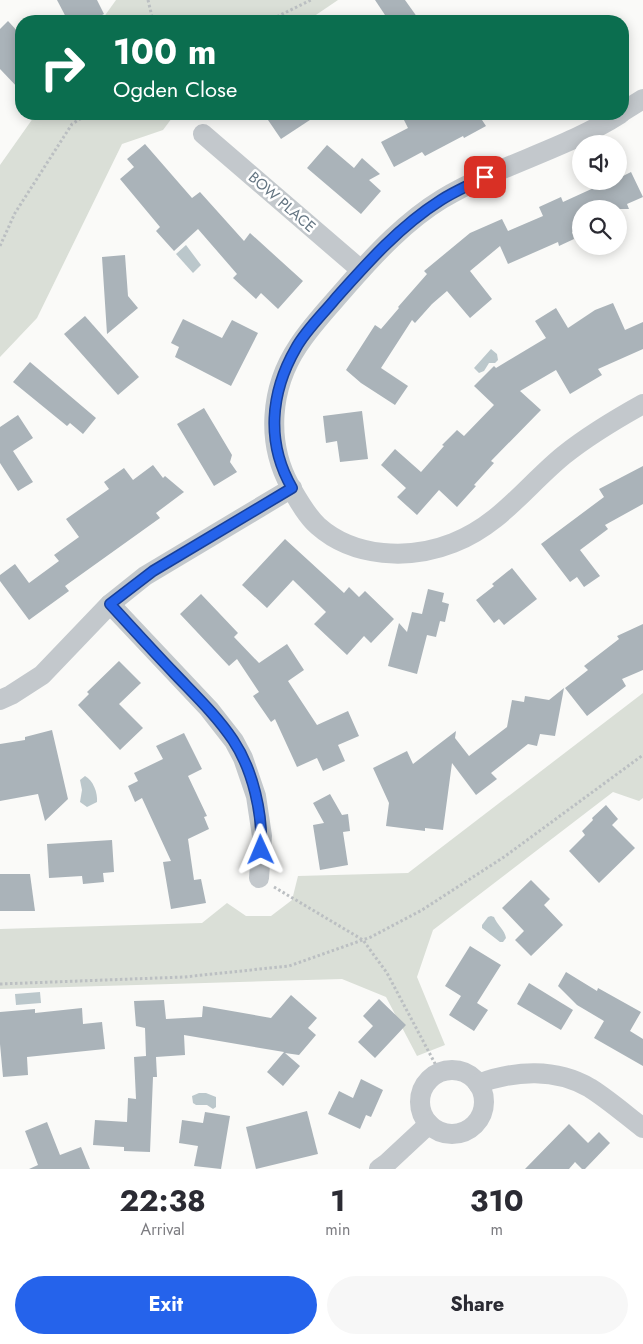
<!DOCTYPE html>
<style>
body{margin:0;font-family:Jost,sans-serif;background:#f7f7f7;color:#2b2b33;height:100vh;display:flex;flex-direction:column;font-size:19px;white-space:nowrap}
*{box-sizing:border-box;margin:0}
p{font-size:16px;color:#7c7c81}
.icon{flex:none;width:28px;height:28px;fill:none;stroke:currentColor;stroke-width:2;stroke-linecap:round;stroke-linejoin:round}
.map{position:relative;height:1169px;overflow:hidden}
.side{display:flex;flex-direction:column;background:#fff;flex:1}
.side>*{flex:none}
.hud{position:absolute;left:15px;top:15px;width:614px;height:105px;border-radius:20px;box-shadow:0 2px 12px #0003;background:#0b6e4f;color:#fff;overflow:hidden}
.buttons{position:absolute;left:572px;top:135px;display:grid;gap:10px}
.buttons a{display:grid;place-items:center;width:55px;height:55px;border-radius:50%;background:#fff;box-shadow:0 2px 12px #0003;font-size:25px}
.pin{position:absolute;display:grid;place-items:center;width:42px;height:42px;color:#fff;margin:-21px;border-radius:10px;box-shadow:0 2px 8px #0006}
.me{position:absolute;width:55px;margin:-28px;rotate:359deg;stroke-linejoin:round;filter:drop-shadow(0 0 4px #0008)}
.turn{display:flex;align-items:center;gap:18px;height:105px;padding:0 15px;font-size:22px}
.turn .icon{width:65px;height:65px;stroke-width:2.5}
.turn b{display:block;font-size:35px;line-height:42px}
.eta{display:flex;justify-content:space-evenly;align-items:center;height:85px;text-align:center}
.eta b{font-size:30px;font-weight:700;line-height:35px}
.button{display:flex;gap:10px;margin-top:auto;padding:10px 15px}
.button a{flex:1;height:58px;border-radius:30px;background:#2563eb;color:#fff;font-size:20px;font-weight:700;line-height:58px;text-align:center}
.button a+a{background:#f7f7f7;color:#2b2b33}
.map>svg:first-child{display:block}
</style>
<div class="map">
<svg width="643" height="1169" viewBox="0 0 643 1169">
<rect width="100%" height="100%" fill="#fafaf8"/>
<g fill="#dadfd7">
<path d="M 116,0 L 338,0 L 307,21 L 101,21 Z"/>
<path d="M 36,114 L 175,114 L 163,130 L 122,144 L 37,318 L 0,357 L 0,165 Z"/>
<path d="M 643,693 L 643,798 L 639,801 L 613,792 L 433,930 L 417,977 L 445,1045 L 417,1056 L 386,997 L 342,979 L 0,989 L 0,929 L 202,923 L 227,903 L 246,916 L 271,916 L 292,900 L 298,876 L 408,873 Z"/>
</g>
<g fill="#bbc7cb">
<path d="M 186,245 L 201,265 L 193,273 L 176,254 Z"/>
<path d="M 491,349 L 497,354 L 498,360 L 495,363 L 489,363 L 484,371 L 479,373 L 474,368 Z"/>
<path d="M 85,776 C 93,780 98,793 97,802 L 87,807 L 80,802 L 82,790 L 80,780 Z"/>
<path d="M 491,916 L 494,917 C 497,925 505,930 506,938 L 503,942 L 500,942 L 482,928 L 482,925 L 488,917 Z"/>
<path d="M 40,992 L 41,1003 L 16,1005 L 15,994 Z"/>
<path d="M 199,1093 L 206,1093 L 216,1097 L 216,1107 L 213,1109 L 207,1105 L 196,1105 L 193,1103 L 192,1096 Z"/>
</g>
<g fill="#aab3b9">
<path d="M 57,0 L 97,0 L 104,14 L 90,21 L 68,21 Z"/>
<path d="M 375,0 L 405,0 L 420,21 L 389,21 Z"/>
<path d="M 8,21 L 21,35 L 21,91 L 0,69 L 0,29 Z"/>
<path d="M 278,114 L 319,114 L 281,139 L 268,120 Z"/>
<path d="M 401,114 L 478,114 L 486,126 L 464,138 L 463,136 L 425,156 L 422,152 L 394,167 L 381,142 L 408,128 Z"/>
<path d="M 145,144 L 192,198 L 200,192 L 244,241 L 250,233 L 303,281 L 278,309 L 261,293 L 256,299 L 233,278 L 237,274 L 198,229 L 174,251 L 156,231 L 160,227 L 120,179 L 134,167 L 127,159 Z"/>
<path d="M 327,145 L 354,168 L 362,158 L 380,174 L 369,180 L 381,191 L 361,214 L 307,168 Z"/>
<path d="M 631,172 L 643,197 L 627,204 L 629,209 L 581,209 L 581,228 L 572,232 L 574,239 L 559,246 L 558,242 L 508,264 L 500,246 L 470,271 L 492,299 L 470,318 L 447,291 L 432,304 L 415,323 L 412,320 L 381,368 L 408,386 L 395,405 L 361,383 L 346,370 L 375,325 L 381,329 L 399,308 L 398,307 L 427,274 L 424,271 L 470,233 L 502,219 L 508,231 L 543,216 L 539,207 L 561,197 L 563,202 L 609,181 L 619,181 L 619,178 Z"/>
<path d="M 125,255 L 128,296 L 138,308 L 107,334 L 102,257 Z"/>
<path d="M 613,303 L 625,330 L 643,322 L 643,349 L 598,369 L 602,375 L 570,394 L 556,370 L 520,391 L 541,410 L 491,461 L 494,463 L 474,485 L 476,486 L 457,507 L 439,490 L 417,515 L 397,497 L 406,488 L 381,465 L 395,449 L 421,472 L 444,446 L 442,445 L 457,430 L 464,436 L 494,405 L 474,386 L 494,366 L 496,368 L 546,338 L 535,321 L 556,308 L 568,328 L 595,310 Z"/>
<path d="M 85,316 L 139,377 L 118,395 L 64,334 Z"/>
<path d="M 183,319 L 222,338 L 232,320 L 258,333 L 231,386 L 175,357 L 179,347 L 171,343 Z"/>
<path d="M 30,362 L 96,418 L 83,434 L 70,423 L 67,426 L 13,382 Z"/>
<path d="M 204,408 L 232,455 L 230,462 L 237,472 L 214,486 L 177,424 Z"/>
<path d="M 362,411 L 368,459 L 340,462 L 337,441 L 326,443 L 323,416 Z"/>
<path d="M 18,415 L 33,438 L 13,451 L 33,482 L 18,491 L 0,463 L 0,427 Z"/>
<path d="M 153,465 L 163,478 L 165,476 L 184,492 L 156,513 L 160,518 L 65,586 L 69,591 L 29,620 L 0,581 L 0,575 L 15,564 L 29,583 L 59,561 L 54,555 L 79,537 L 66,519 L 109,489 L 104,482 L 124,468 L 133,480 Z"/>
<path d="M 643,466 L 643,504 L 605,525 L 608,529 L 580,550 L 600,576 L 584,587 L 577,577 L 570,582 L 541,544 L 604,497 L 599,489 Z"/>
<path d="M 285,539 L 344,593 L 349,587 L 359,597 L 365,591 L 394,619 L 371,643 L 364,636 L 347,655 L 314,624 L 326,612 L 293,580 L 267,608 L 242,585 Z"/>
<path d="M 512,568 L 537,599 L 504,625 L 499,619 L 494,623 L 476,600 L 494,586 L 492,584 Z"/>
<path d="M 428,589 L 444,593 L 442,602 L 449,604 L 445,622 L 440,621 L 436,637 L 427,635 L 417,674 L 388,666 L 399,623 L 407,632 L 412,612 L 422,614 Z"/>
<path d="M 201,594 L 238,633 L 234,637 L 259,663 L 287,644 L 304,670 L 288,681 L 317,725 L 348,711 L 359,736 L 338,745 L 345,761 L 323,771 L 317,758 L 297,767 L 275,719 L 271,722 L 253,696 L 259,692 L 237,659 L 229,666 L 180,614 Z"/>
<path d="M 643,624 L 643,670 L 622,679 L 626,686 L 587,716 L 565,688 L 588,670 L 584,666 L 619,639 L 617,636 Z"/>
<path d="M 119,661 L 141,683 L 119,704 L 143,728 L 120,750 L 78,705 L 89,694 L 87,692 Z"/>
<path d="M 564,688 L 555,736 L 540,734 L 537,746 L 528,744 L 491,773 L 497,779 L 476,795 L 452,763 L 443,830 L 425,828 L 425,831 L 386,826 L 389,803 L 373,768 L 407,751 L 413,764 L 456,731 L 455,738 L 469,756 L 507,727 L 512,700 L 524,702 L 525,696 L 549,700 Z"/>
<path d="M 52,730 L 68,799 L 45,821 L 38,794 L 0,801 L 0,744 L 25,740 L 25,737 Z"/>
<path d="M 184,733 L 202,769 L 188,776 L 207,816 L 204,817 L 209,829 L 188,839 L 194,880 L 201,879 L 206,903 L 171,909 L 163,862 L 171,861 L 142,798 L 135,802 L 128,786 L 138,781 L 134,773 L 163,759 L 156,746 Z"/>
<path d="M 330,794 L 342,815 L 348,814 L 350,831 L 343,832 L 348,865 L 320,870 L 313,825 L 324,823 L 313,803 Z"/>
<path d="M 606,805 L 618,819 L 612,825 L 635,848 L 599,883 L 569,851 L 585,835 L 582,831 L 593,820 L 592,818 Z"/>
<path d="M 112,840 L 114,872 L 103,873 L 104,882 L 83,884 L 82,876 L 49,878 L 47,844 Z"/>
<path d="M 0,874 L 30,874 L 35,911 L 0,911 Z"/>
<path d="M 531,880 L 550,899 L 544,905 L 563,925 L 531,956 L 515,940 L 524,931 L 502,908 Z"/>
<path d="M 470,946 L 501,965 L 477,1003 L 488,1010 L 474,1031 L 449,1015 L 461,996 L 445,986 Z"/>
<path d="M 566,972 L 597,991 L 598,988 L 641,1012 L 630,1031 L 643,1039 L 643,1066 L 594,1038 L 604,1021 L 577,1005 L 558,986 Z"/>
<path d="M 529,983 L 573,1010 L 561,1030 L 517,1004 Z"/>
<path d="M 291,995 L 317,1018 L 308,1028 L 316,1035 L 299,1055 L 285,1053 L 300,1066 L 283,1086 L 267,1072 L 284,1052 L 184,1035 L 185,1055 L 156,1057 L 157,1077 L 153,1077 L 150,1152 L 124,1151 L 124,1147 L 93,1145 L 95,1120 L 127,1122 L 128,1098 L 136,1099 L 134,1057 L 146,1056 L 145,1028 L 136,1026 L 134,1001 L 164,1000 L 166,1019 L 202,1017 L 203,1006 L 271,1018 Z"/>
<path d="M 379,999 L 406,1025 L 375,1058 L 358,1042 L 373,1026 L 363,1016 Z"/>
<path d="M 82,1008 L 83,1024 L 102,1022 L 105,1049 L 27,1057 L 28,1075 L 3,1077 L 0,1044 L 0,1012 L 35,1009 L 35,1013 Z"/>
<path d="M 361,1079 L 383,1090 L 371,1117 L 366,1115 L 360,1129 L 328,1114 L 339,1091 L 353,1098 Z"/>
<path d="M 307,1111 L 318,1154 L 256,1169 L 246,1127 Z"/>
<path d="M 205,1112 L 230,1116 L 221,1169 L 194,1166 L 198,1146 L 179,1143 L 182,1120 L 203,1123 Z"/>
<path d="M 47,1122 L 60,1155 L 81,1147 L 90,1169 L 29,1169 L 38,1165 L 25,1131 Z"/>
<path d="M 569,1124 L 588,1143 L 599,1132 L 610,1143 L 585,1169 L 582,1169 L 575,1162 L 569,1169 L 525,1169 Z"/>
</g>
<g fill="none" stroke-linecap="round" stroke-linejoin="round">
<g stroke="#bbbfc2" stroke-width="3" stroke-dasharray="2.5 2.5" stroke-linecap="butt">
<path d="M 148,0 L 153,21"/>
<path d="M 268,21 L 311,0"/>
<path d="M 0,246 L 15,213 L 72,124 L 88,114"/>
<path d="M 274,887 L 363,940 L 387,973 L 440,1073"/>
<path d="M 0,984 L 184,977 L 289,966 L 371,937 L 422,910 L 504,857 L 643,755"/>
</g>
<g stroke="#c3c8cc" stroke-width="20">
<path d="M 622,112 L 643,99"/>
<path d="M 620,114 C 565,149 499,165 442,199 C 406,221 376,253 348,285 C 331,305 312,324 298,346 C 270,388 266,442 290,486 C 298,500 306,515 318,526 C 354,558 410,560 453,543 C 500,525 527,485 564,455 C 589,435 616,419 643,404"/>
<path d="M 203,134 L 361,270"/>
<path d="M 110,604 L 209,709 L 234,741 L 243,758 L 256,796 L 262,836 L 259,878"/>
<path d="M 0,700 L 11,695 L 42,675 L 110,604 L 145,576 L 292,488"/>
<circle cx="452" cy="1102" r="32"/>
<path d="M 478,1084 C 515,1070 556,1068 590,1088 C 609,1100 626,1115 643,1128"/>
<path d="M 379,1169 L 386,1164 L 429,1124"/>
</g>
</g>
<g fill="none" stroke-linecap="round" stroke-linejoin="round">
<defs>
<path id="route" d="M 261,850 C 263,814 253,770 233,740 C 217,716 195,695 175,674 C 153,651 132,628 110,604 L 153,571 L 292,488 C 266,443 270,393 296,348 C 306,330 323,314 336,298 C 368,262 400,226 441,200 C 455,191 470,185 485,177"/>
</defs>
<use href="#route" stroke="#184099" stroke-width="12"/>
<use href="#route" stroke="#2563eb" stroke-width="9"/>
</g>
<g text-anchor="middle" stroke-width="5" stroke-linejoin="round" paint-order="stroke">
<g font-size="15" fill="#657683" stroke="#fff">
<text transform="translate(282 202) rotate(41)" y="5">BOW PLACE</text>
</g>
</g>
</svg>
<div class="buttons">
<a><svg class="icon" aria-label="sound" viewBox="0 0 24 24"><path d="M4 9h4l5-4v14l-5-4H4zM17 9q2 3 0 6"/></svg></a>
<a><svg class="icon" aria-label="search" viewBox="0 0 24 24"><circle cx="10" cy="10" r="6"/><path d="M15 15l6 6"/></svg></a>
</div>
<div class="pin" style="left:485px;top:177px;background:#d93025"><svg class="icon" aria-label="arrive" viewBox="0 0 24 24"><path d="M6 21V4h12l-3 4 3 4H6"/></svg></div>
<svg class="me" style="left:261px;top:850px" viewBox="-20 -20 40 40"><path d="M0-17L14 15 0 8-14 15z" fill="#2563eb" stroke="#fff" stroke-width="4"/></svg>
<div class="hud">
<div class="turn"><svg class="icon" aria-label="right" viewBox="0 0 24 24"><path d="M7 20v-9h11M14 6l5 5-5 5"/></svg><div><b>100 m</b>Ogden Close</div></div>
</div>
</div>
<section class="side">
<div class="eta">
<div><b>22:38</b><p>Arrival</p></div>
<div><b>1</b><p>min</p></div>
<div><b>310</b><p>m</p></div>
</div>
<div class="button"><a>Exit</a><a>Share</a></div>
</section>
